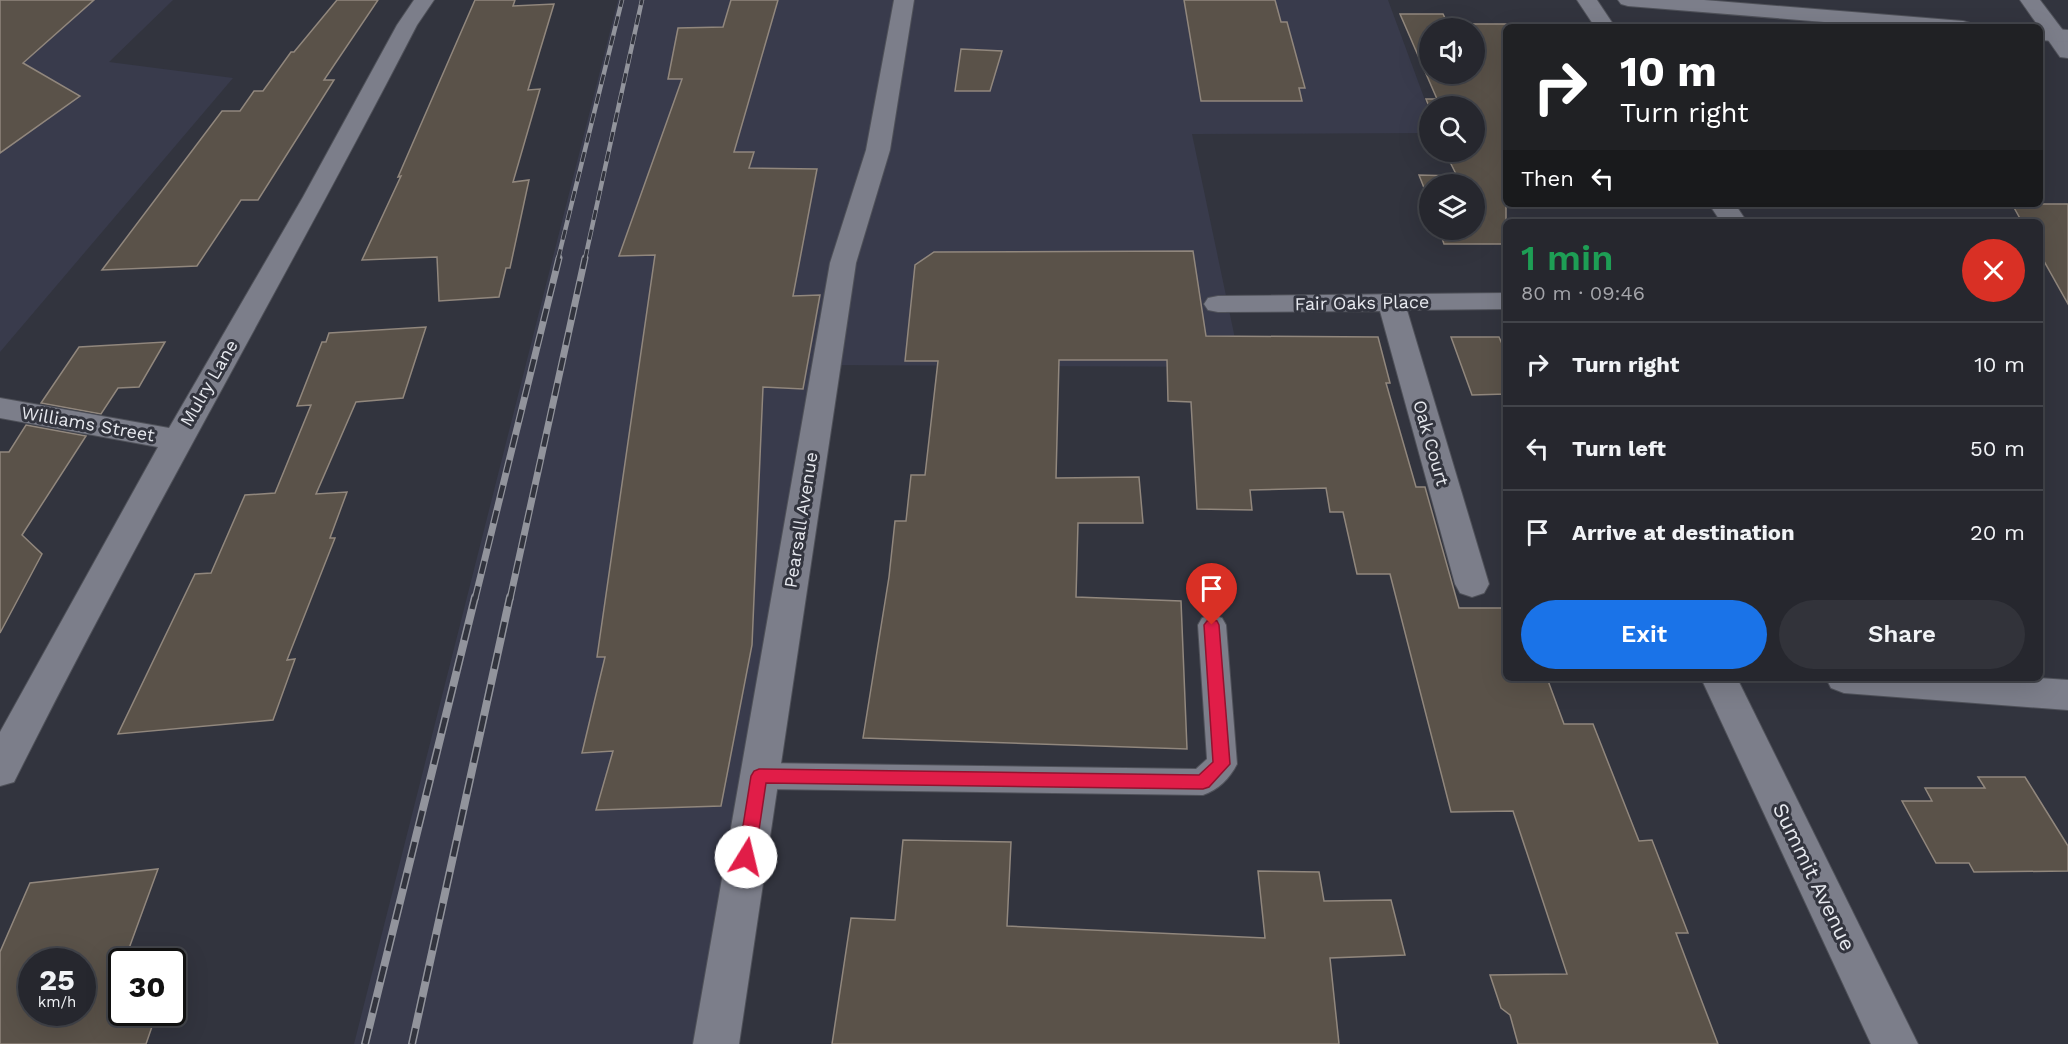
<!DOCTYPE html>
<meta charset="utf-8">
<style>
body{margin:0;font-family:"Work Sans",sans-serif;background:#32333a;color:#f1f3f6;height:100vh;display:flex;flex-direction:column;font-size:22px;white-space:nowrap}
*{box-sizing:border-box;margin:0}
p{font-size:20px;color:#a4a5aa}
.icon{flex:none;width:33px;height:33px;fill:none;stroke:currentColor;stroke-width:2;stroke-linecap:round;stroke-linejoin:round}
.map{position:relative;flex:1;overflow:hidden}
.side{position:absolute;left:1503px;top:219px;width:540px;height:462px;display:flex;flex-direction:column;background:#26272e;border-radius:9px;box-shadow:0 6px 24px #0002,0 0 0 2px #42444a}
.side>*{flex:none}
.guide{position:absolute;left:1503px;top:24px;width:540px;height:183px;border-radius:9px;box-shadow:0 6px 24px #0002,0 0 0 2px #42444a;background:#202124;color:#fff;overflow:hidden}
.buttons{position:absolute;left:1419px;top:18px;display:grid;gap:12px}
.buttons a{display:grid;place-items:center;width:66px;height:66px;border-radius:50%;background:#26272e;box-shadow:0 6px 24px #0002,0 0 0 2px #42444a;font-size:30px}
.speed{position:absolute;left:18px;top:948px;display:flex;gap:12px;font-size:30px;font-weight:700;text-align:center}
.speed>*{display:grid;place-content:center;width:78px;height:78px;border-radius:50%;background:#26272e;box-shadow:0 6px 24px #0002,0 0 0 2px #42444a;line-height:1}
.speed small{font-size:15px;font-weight:400}
.speed .limit{border:3px solid #111;border-radius:9px;background:#fff;color:#111}
.pin{position:absolute;display:grid;place-items:center;width:51px;height:51px;color:#fff;margin:-62px -26px;border-radius:50% 50% 50% 0;rotate:-45deg;box-shadow:0 0 6px #0007}
.pin .icon{rotate:45deg}
.me{position:absolute;width:66px;margin:-33px;rotate:9deg;stroke-linejoin:round;filter:drop-shadow(0 0 4px #0008)}
.turn{display:flex;align-items:center;gap:21px;height:126px;padding:0 18px;font-size:27px}
.turn .icon{width:78px;height:78px;stroke-width:2.5}
.turn b{display:block;font-size:42px;line-height:51px}
.then{display:flex;align-items:center;height:57px;padding:0 18px;background:#0003;gap:12px;font-size:22px}
.round{display:grid;place-items:center;flex:none;width:63px;height:63px;border-radius:32px;background:#32333a}
.summary{display:flex;align-items:center;justify-content:space-between;height:102px;padding:0 18px}
h1{font-size:36px;font-weight:600;line-height:45px;color:#1e9e55}
.primary-button{display:flex;gap:12px;margin-top:auto;padding:12px 18px}
.primary-button a{flex:1;height:69px;border-radius:36px;background:#1a73e8;color:#fff;font-size:24px;font-weight:600;line-height:69px;text-align:center}
.primary-button a+a{background:#32333a;color:#f1f3f6}
ul{padding:0;list-style:none}
li{display:flex;align-items:center;gap:18px;height:84px;padding:0 18px;border-top:2px solid #42444a}
li div{flex:1}
li b{display:block;font-size:22px}
li em{font-style:normal}
.map>svg:first-child{display:block}
</style>
<div class="map">
<svg width="2068" height="1044" viewBox="0 0 2068 1044">
<rect width="100%" height="100%" fill="#32343e"/>
<g fill="#393b4c">
<path d="M 0,0 L 173,0 L 109,62 L 233,78 L 0,352 Z"/>
<path d="M 618,0 L 1388,0 L 1429,111 L 1429,133 L 1192,134 L 1241,367 L 826,365 L 716,1044 L 354,1044 Z"/>
</g>
<g fill="#5a5249" stroke="#91877d" stroke-width="1.5" fill-rule="evenodd">
<path d="M 0,0 L 94,0 L 23,63 L 80,96 L 0,153 Z"/>
<path d="M 337,0 L 378,0 L 324,80 L 334,80 L 258,200 L 241,200 L 197,266 L 102,270 L 222,111 L 240,111 L 254,91 L 263,91 L 291,52 L 294,52 Z"/>
<path d="M 475,0 L 515,0 L 513,6 L 554,4 L 528,90 L 540,89 L 513,182 L 529,180 L 510,268 L 506,268 L 499,297 L 439,301 L 437,257 L 362,260 L 401,176 L 398,177 Z"/>
<path d="M 731,0 L 778,0 L 734,152 L 754,152 L 749,168 L 817,169 L 793,296 L 820,295 L 803,389 L 763,387 L 752,645 L 721,806 L 596,810 L 613,751 L 582,753 L 605,657 L 597,657 L 655,255 L 619,256 L 682,79 L 668,79 L 678,28 L 723,27 Z"/>
<path d="M 1184,0 L 1275,0 L 1281,22 L 1287,22 L 1305,88 L 1299,88 L 1302,101 L 1201,101 Z"/>
<path d="M 1400,14 L 1443,14 L 1448,24 L 1506,24 L 1506,244 L 1444,244 L 1439,230 L 1474,230 L 1474,184 L 1430,184 L 1430,203 L 1419,175 L 1457,176 L 1445,152 L 1474,152 L 1474,106 L 1430,106 L 1430,109 L 1426,99 L 1437,99 ZM 1430,28 L 1474,28 L 1474,74 L 1430,74 Z"/>
<path d="M 961,49 L 1002,51 L 990,91 L 955,91 Z"/>
<path d="M 2012,204 L 2068,204 L 2068,304 L 2040,254 L 2040,222 L 2022,222 Z"/>
<path d="M 1193,251 L 1206,336 L 1378,337 L 1390,383 L 1386,383 L 1416,487 L 1425,487 L 1459,608 L 1506,608 L 1506,678 L 1547,678 L 1564,724 L 1593,724 L 1639,841 L 1652,840 L 1688,933 L 1676,933 L 1718,1044 L 1518,1044 L 1510,1015 L 1501,1008 L 1490,975 L 1567,974 L 1513,811 L 1451,812 L 1390,574 L 1357,574 L 1343,512 L 1330,512 L 1326,488 L 1250,490 L 1252,510 L 1197,509 L 1191,402 L 1168,401 L 1167,360 L 1059,360 L 1056,478 L 1139,477 L 1143,523 L 1078,523 L 1076,597 L 1181,601 L 1187,749 L 863,738 L 889,577 L 895,521 L 906,521 L 911,475 L 925,475 L 938,361 L 905,361 L 915,265 L 934,252 Z"/>
<path d="M 426,327 L 403,398 L 356,402 L 316,494 L 347,492 L 330,538 L 335,538 L 287,660 L 295,659 L 273,720 L 118,734 L 195,574 L 211,573 L 245,495 L 275,493 L 311,405 L 297,406 L 322,342 L 326,342 L 329,333 Z"/>
<path d="M 1451,337 L 1499,337 L 1506,353 L 1506,394 L 1472,395 Z"/>
<path d="M 165,342 L 139,387 L 118,388 L 101,414 L 41,403 L 79,347 Z"/>
<path d="M 26,425 L 86,436 L 22,535 L 42,554 L 0,633 L 0,452 L 9,452 Z"/>
<path d="M 1978,777 L 2025,777 L 2068,846 L 2068,871 L 1974,872 L 1969,863 L 1936,863 L 1902,801 L 1932,801 L 1925,788 L 1985,788 Z"/>
<path d="M 903,840 L 1011,842 L 1007,926 L 1265,938 L 1258,871 L 1319,872 L 1324,901 L 1391,900 L 1405,955 L 1330,958 L 1339,1044 L 832,1044 L 851,918 L 895,920 Z"/>
<path d="M 158,869 L 124,962 L 122,962 L 122,1012 L 157,1012 L 146,1044 L 0,1044 L 0,952 L 30,883 ZM 32,962 L 82,962 L 82,1012 L 32,1012 Z"/>
</g>
<g fill="none" stroke-linecap="round" stroke-linejoin="round">
<defs>
<path id="service" d="M 1212,615 L 1222,618 L 1226,625 L 1237,764 C 1230,778 1218,790 1203,795 L 759,789 L 748,785 L 744,776 L 748,767 L 759,763 L 1196,769 L 1207,759 L 1198,625 L 1202,618 Z"/>
<g id="minor">
<path d="M 414,0 L 434,0 L 417,25 C 286,279 142,526 14,782 L 0,786 L 0,732 L 158,447 L 0,418 L 0,398 L 169,428 L 303,197 L 397,25 Z"/>
<path d="M 894,0 L 914,0 L 890,150 L 856,263 L 739,1044 L 693,1044 L 830,263 L 866,150 Z"/>
<path d="M 1577,0 L 1597,0 L 1615,27 L 1595,27 Z"/>
<path d="M 2020,0 L 2040,0 L 2068,37 L 2068,58 L 2060,57 Z"/>
<path d="M 1709,204 L 1735,204 L 1747,222 L 1721,222 Z"/>
<path d="M 1506,293 L 1506,309 L 1407,310 L 1489,584 L 1484,593 L 1472,597 L 1460,593 L 1455,584 L 1380,311 L 1218,312 L 1208,310 L 1204,304 L 1208,298 L 1218,296 Z"/>
<path d="M 1701,678 L 1737,678 L 1918,1044 L 1871,1044 Z"/>
<path d="M 1826,678 L 2039,678 L 2068,680 L 2068,710 L 1844,693 L 1831,688 Z"/>
</g>
<g id="secondary">
<path d="M 1618,0 L 1704,0 L 1963,21 L 1970,23 L 1973,27 L 1886,27 L 1628,6 L 1621,4 Z"/>
<path d="M 2040,28 L 2068,30 L 2068,42 L 2040,40 Z"/>
</g>
</defs>
<use href="#service" stroke="#4f5159" stroke-width="2"/>
<use href="#minor" stroke="#4f5159" stroke-width="2"/>
<use href="#secondary" stroke="#4f5159" stroke-width="2"/>
<use href="#service" fill="#7c7e8a" fill-rule="evenodd"/>
<use href="#minor" fill="#7c7e8a" fill-rule="evenodd"/>
<use href="#secondary" fill="#7c7e8a" fill-rule="evenodd"/>
<defs>
<g id="rail-far2">
<path d="M 558,259 L 622,0"/>
<path d="M 585,259 L 642,0"/>
</g>
<g id="rail-far1">
<path d="M 475,599 L 559,258"/>
<path d="M 510,599 L 585,258"/>
</g>
<g id="rail">
<path d="M 365,1044 L 475,597"/>
<path d="M 412,1044 L 510,597"/>
</g>
</defs>
<use href="#rail-far2" stroke="#92949c" stroke-width="4.5"/>
<use href="#rail-far1" stroke="#92949c" stroke-width="7"/>
<use href="#rail" stroke="#92949c" stroke-width="8"/>
<use href="#rail-far2" stroke="#32343e" stroke-width="3" stroke-dasharray="10" stroke-linecap="butt"/>
<use href="#rail-far1" stroke="#32343e" stroke-width="4.5" stroke-dasharray="13" stroke-linecap="butt"/>
<use href="#rail" stroke="#32343e" stroke-width="5" stroke-dasharray="16" stroke-linecap="butt"/>
</g>
<path fill="#e11d48" stroke="#92132f" stroke-width="1.5" d="M 1212,620 L 1217,621 L 1219,625 L 1230,764 L 1209,787 L 1203,789 L 766,783 L 755,857 L 752,862 L 746,864 L 740,862 L 738,857 L 751,776 L 754,771 L 759,769 L 1199,775 L 1213,762 L 1204,625 L 1207,621 Z"/>
<g text-anchor="middle" stroke-width="6" stroke-linejoin="round" paint-order="stroke">
<g font-size="18" fill="#e7e9ef" stroke="#32343e">
<text transform="translate(1362 303) rotate(-1)" y="6">Fair Oaks Place</text>
<text transform="translate(209 383) rotate(-60)" y="6">Mulry Lane</text>
<text transform="translate(88 424) rotate(10)" y="6">Williams Street</text>
<text transform="translate(1431 443) rotate(74)" y="6">Oak Court</text>
<text transform="translate(801 520) rotate(-81)" y="6">Pearsall Avenue</text>
</g>
<g font-size="21" fill="#e7e9ef" stroke="#32343e">
<text transform="translate(1814 877) rotate(64)" y="7">Summit Avenue</text>
</g>
</g>
</svg>
<div class="buttons">
<a><svg class="icon" aria-label="sound" viewBox="0 0 24 24"><path d="M4 9h4l5-4v14l-5-4H4zM17 9q2 3 0 6"/></svg></a>
<a><svg class="icon" aria-label="search" viewBox="0 0 24 24"><circle cx="10" cy="10" r="6"/><path d="M15 15l6 6"/></svg></a>
<a><svg class="icon" aria-label="layers" viewBox="0 0 24 24"><path d="M12 4l9 5-9 5-9-5zM3 14l9 5 9-5"/></svg></a>
</div>
<div class="speed"><div>25<small>km/h</small></div><div class="limit">30</div></div>
<div class="pin" style="left:1212px;top:625px;background:#d93025"><svg class="icon" aria-label="arrive" viewBox="0 0 24 24"><path d="M6 21V4h12l-3 4 3 4H6"/></svg></div>
<svg class="me" style="left:746px;top:857px" viewBox="-20 -20 40 40"><circle r="19" fill="#fff"/><path d="M0-13L10 11 0 6-10 11z" fill="#e11d48"/></svg>
<div class="guide">
<div class="turn"><svg class="icon" aria-label="right" viewBox="0 0 24 24"><path d="M7 20v-9h11M14 6l5 5-5 5"/></svg><div><b>10 m</b>Turn right</div></div>
<div class="then">Then<svg class="icon" aria-label="left" viewBox="0 0 24 24"><path d="M17 20v-9H6M10 6l-5 5 5 5"/></svg></div>
</div>
<section class="side">
<div class="summary"><div><h1>1 min</h1><p>80 m · 09:46</p></div><a class="round" style="background:#d93025;color:#fff"><svg class="icon" aria-label="close" viewBox="0 0 24 24"><path d="M6 6l12 12M18 6L6 18"/></svg></a></div>
<ul>
<li><svg class="icon" aria-label="right" viewBox="0 0 24 24"><path d="M7 20v-9h11M14 6l5 5-5 5"/></svg><div><b>Turn right</b></div><em>10 m</em></li>
<li><svg class="icon" aria-label="left" viewBox="0 0 24 24"><path d="M17 20v-9H6M10 6l-5 5 5 5"/></svg><div><b>Turn left</b></div><em>50 m</em></li>
<li><svg class="icon" aria-label="arrive" viewBox="0 0 24 24"><path d="M6 21V4h12l-3 4 3 4H6"/></svg><div><b>Arrive at destination</b></div><em>20 m</em></li>
</ul>
<div class="primary-button"><a>Exit</a><a>Share</a></div>
</section>
</div>
